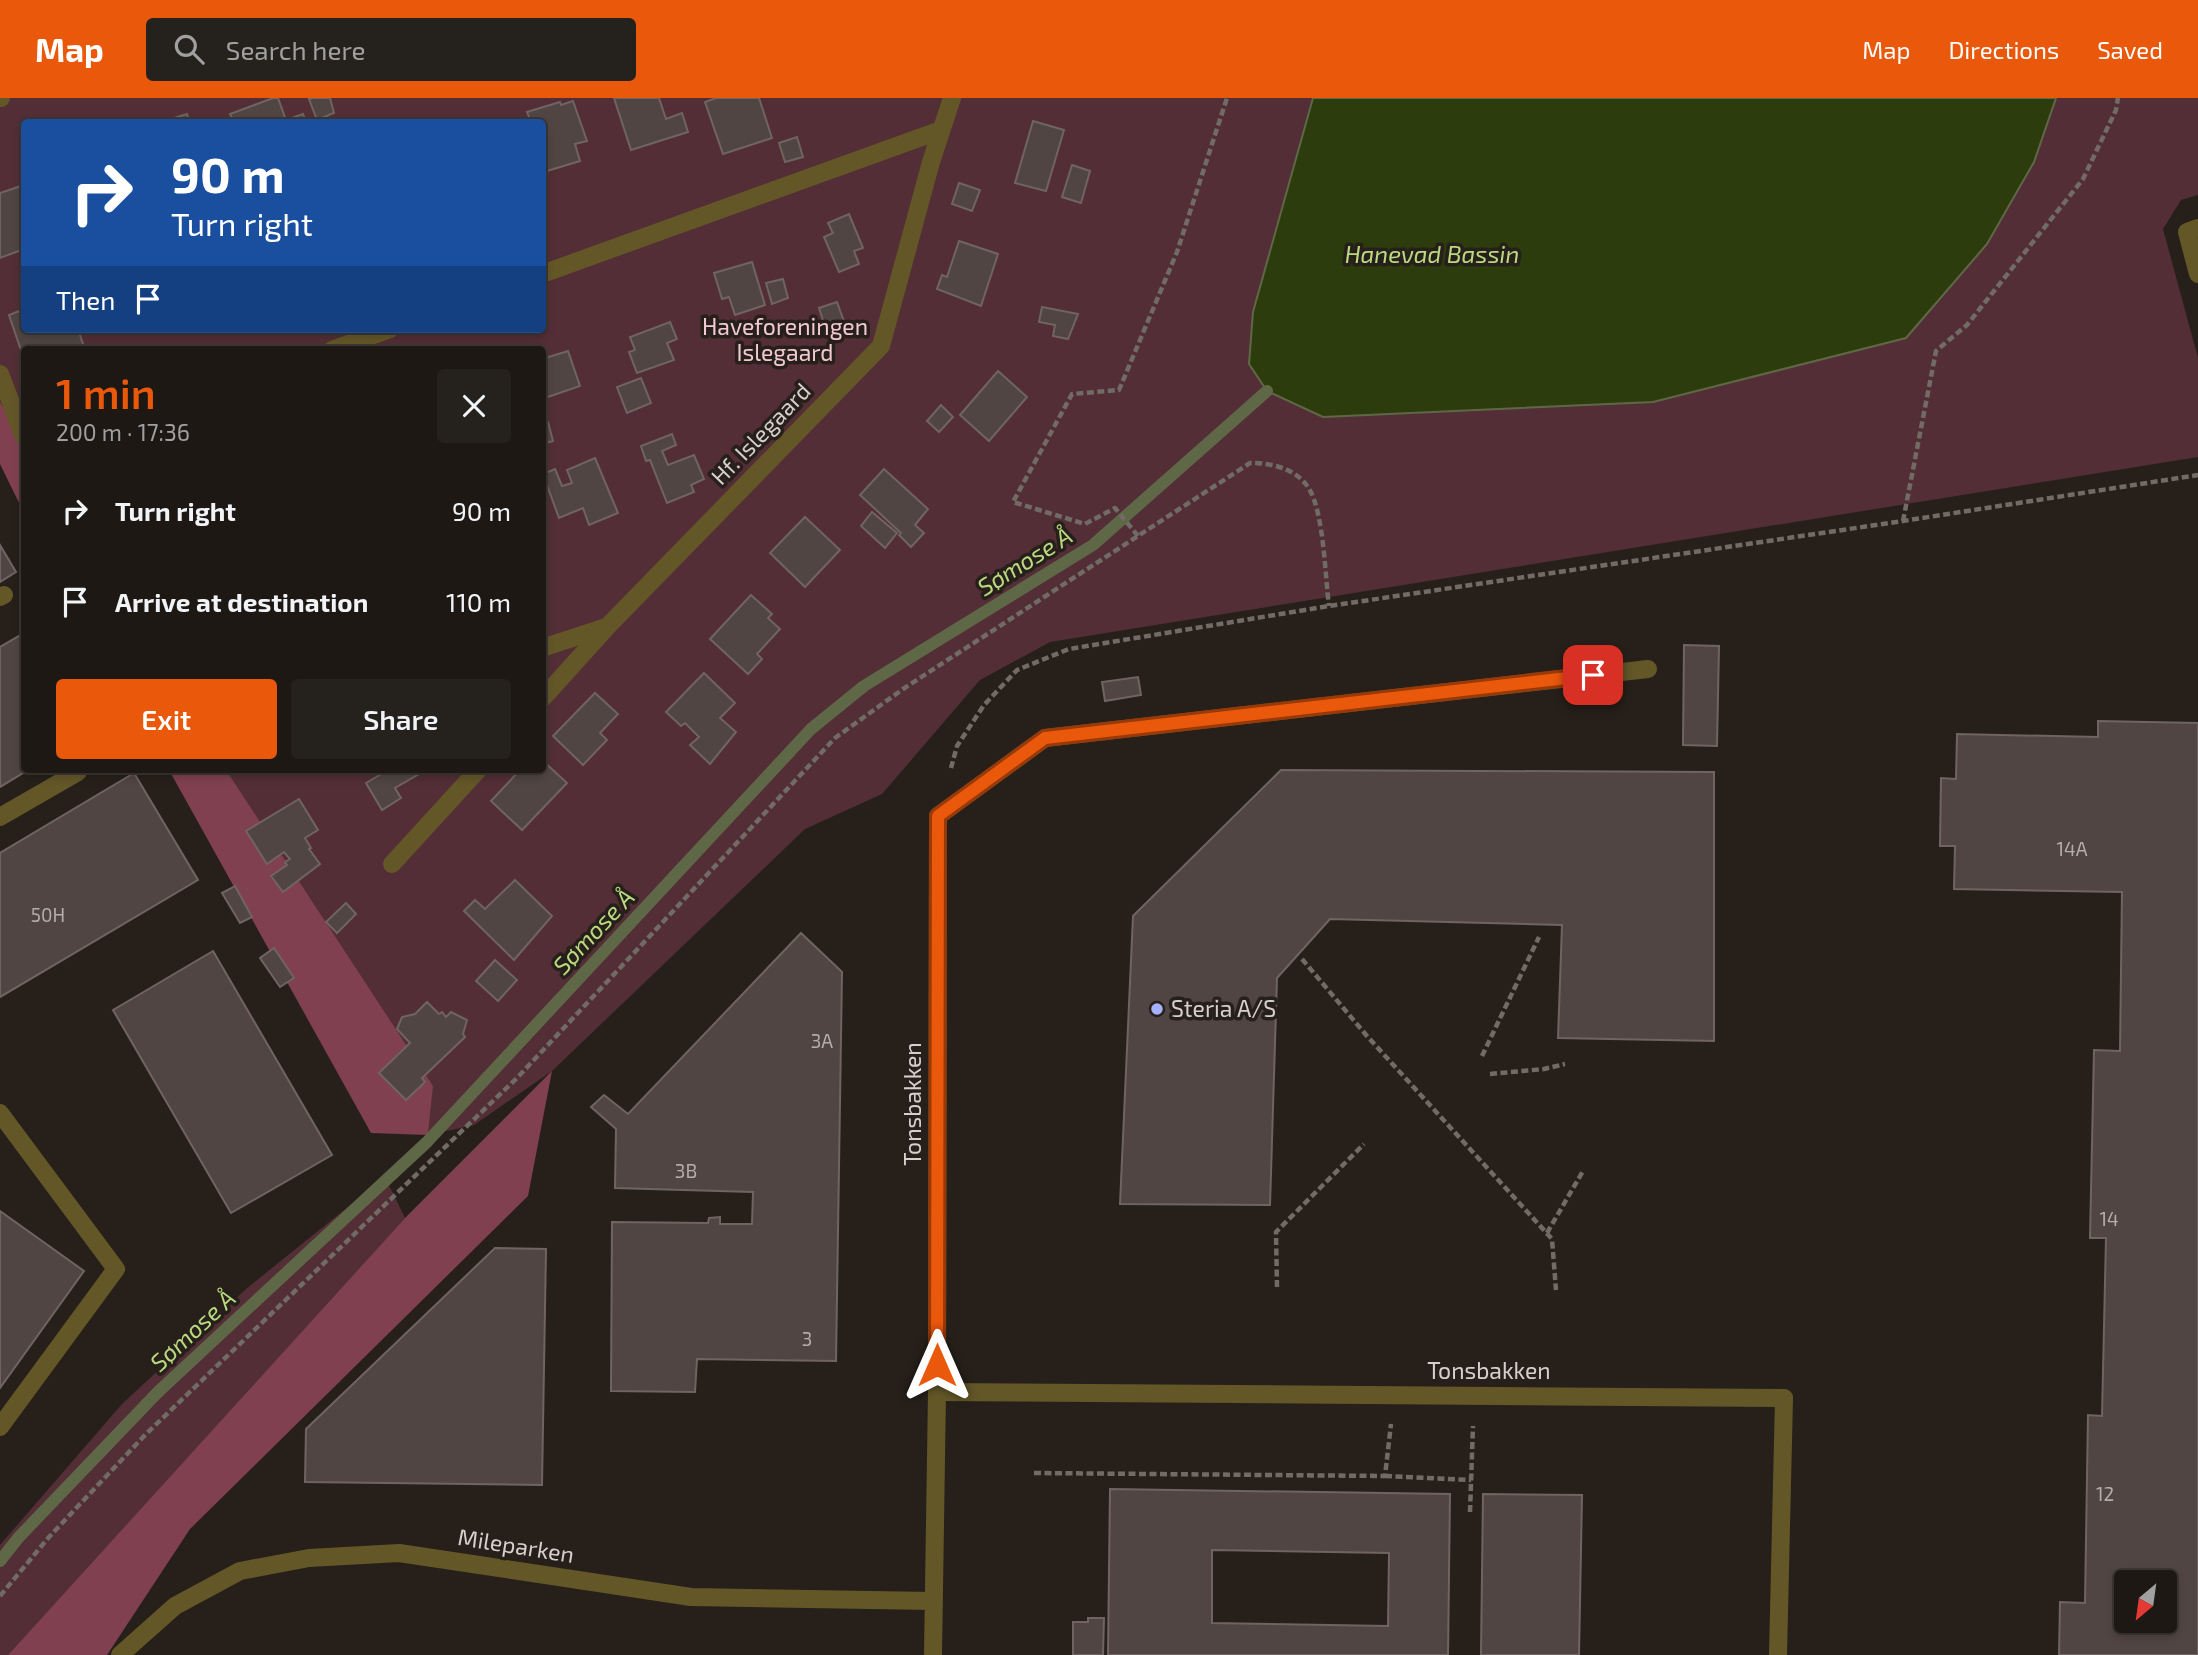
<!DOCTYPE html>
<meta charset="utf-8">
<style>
body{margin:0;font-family:"Exo 2",sans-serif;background:#25211d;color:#f1f3f6;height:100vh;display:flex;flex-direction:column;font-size:26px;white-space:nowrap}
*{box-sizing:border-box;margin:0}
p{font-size:23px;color:#a0a0a0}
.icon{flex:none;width:38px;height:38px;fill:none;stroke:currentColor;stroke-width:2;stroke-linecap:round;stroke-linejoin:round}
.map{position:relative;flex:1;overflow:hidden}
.side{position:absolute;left:21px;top:248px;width:525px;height:427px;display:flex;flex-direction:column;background:#1d1814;border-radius:7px;box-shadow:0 4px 10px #0003,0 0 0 2px #3b3734}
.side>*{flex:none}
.hud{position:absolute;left:21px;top:21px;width:525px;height:214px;border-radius:7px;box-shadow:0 4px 10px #0003,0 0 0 2px #3b3734;background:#1a4fa0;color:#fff;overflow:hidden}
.needle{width:46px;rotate:209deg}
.buttons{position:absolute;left:2114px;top:1472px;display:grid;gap:14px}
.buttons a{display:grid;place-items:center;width:63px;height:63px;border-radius:7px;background:#1d1814;box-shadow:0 4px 10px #0003,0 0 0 2px #3b3734;font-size:35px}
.pin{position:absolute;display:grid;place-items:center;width:60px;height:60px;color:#fff;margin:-30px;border-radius:14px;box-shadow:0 4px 10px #0006}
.me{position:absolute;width:77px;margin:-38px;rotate:0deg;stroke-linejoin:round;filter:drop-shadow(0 0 5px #0008)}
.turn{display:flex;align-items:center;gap:24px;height:147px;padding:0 35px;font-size:32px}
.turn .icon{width:91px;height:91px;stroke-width:2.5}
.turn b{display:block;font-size:49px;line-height:60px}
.then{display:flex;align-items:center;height:66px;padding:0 35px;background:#0003;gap:14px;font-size:26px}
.round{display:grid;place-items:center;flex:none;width:74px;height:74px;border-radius:7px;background:#25211d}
.head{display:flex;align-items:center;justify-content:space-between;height:119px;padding:0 35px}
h1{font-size:42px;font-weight:600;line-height:52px;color:#ea580c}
.primary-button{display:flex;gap:14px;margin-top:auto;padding:14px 35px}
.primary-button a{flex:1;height:80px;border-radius:7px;background:#ea580c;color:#fff;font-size:28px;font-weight:600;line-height:80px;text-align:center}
.primary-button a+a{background:#25211d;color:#f1f3f6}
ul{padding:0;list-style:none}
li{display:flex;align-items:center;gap:21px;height:91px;padding:0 35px}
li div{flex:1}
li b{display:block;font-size:26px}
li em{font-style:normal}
header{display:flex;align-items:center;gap:42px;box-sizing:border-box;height:98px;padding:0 35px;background:#ea580c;color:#fff}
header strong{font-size:33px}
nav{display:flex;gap:38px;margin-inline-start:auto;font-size:24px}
.search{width:490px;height:63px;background:#25211d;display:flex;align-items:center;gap:18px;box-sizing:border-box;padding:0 24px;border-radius:7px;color:#a0a0a0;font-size:26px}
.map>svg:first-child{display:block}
</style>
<header>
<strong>Map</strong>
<div class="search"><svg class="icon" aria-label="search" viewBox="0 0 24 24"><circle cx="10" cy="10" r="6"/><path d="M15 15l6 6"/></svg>Search here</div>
<nav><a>Map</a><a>Directions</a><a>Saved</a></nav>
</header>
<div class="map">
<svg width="2198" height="1557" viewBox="0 0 2198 1557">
<rect width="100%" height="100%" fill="#27201a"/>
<g fill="#532e36" fill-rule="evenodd">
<path d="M 0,0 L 1313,0 L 1253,214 L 1249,265 L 1267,293 L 1323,319 L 1653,304 L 1906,240 L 1987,146 L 2034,64 L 2056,0 L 2198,0 L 2198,97 L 2181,102 L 2163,131 L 2198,260 L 2198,359 L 1050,544 L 980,582 L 882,696 L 805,731 L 552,973 L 474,1027 L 428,1037 L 432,996 L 206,672 L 542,672 L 542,252 L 24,252 L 24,360 L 0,318 ZM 24,24 L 542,24 L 542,231 L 24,231 Z"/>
<path d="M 385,1079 L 405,1120 L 8,1557 L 0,1557 L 0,1447 L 122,1306 L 246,1191 Z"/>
</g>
<g fill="#80404f">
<path d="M 0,304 L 24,346 L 24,415 L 0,366 Z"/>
<path d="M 169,672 L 226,672 L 433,988 L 428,1037 L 371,1035 Z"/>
<path d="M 552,973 L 528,1098 L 190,1431 L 107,1557 L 8,1557 L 405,1120 Z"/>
</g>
<path fill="#2d3c0c" stroke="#5f6846" stroke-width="2" d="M 1313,0 L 2056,0 L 2034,64 L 1987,146 L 1906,240 L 1653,304 L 1323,319 L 1267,293 L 1249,266 L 1253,214 Z"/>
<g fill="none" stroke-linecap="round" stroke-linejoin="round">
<path stroke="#5f6846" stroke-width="12" d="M 0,1463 L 19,1439 L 158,1294 L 427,1044 L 811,631 L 864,588 L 1093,447 L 1267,293"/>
</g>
<g fill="#504542" stroke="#706461" stroke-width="2" fill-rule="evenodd">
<path d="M 273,0 L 278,0 L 286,22 L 303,16 L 306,24 L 234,24 L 230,16 Z"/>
<path d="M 313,0 L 330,0 L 334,15 L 317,22 L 309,1 Z"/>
<path d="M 614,0 L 659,0 L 666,21 L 682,15 L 688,34 L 631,52 Z"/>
<path d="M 716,0 L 759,0 L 772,40 L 723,56 L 705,4 Z"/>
<path d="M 573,3 L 587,43 L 575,46 L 580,63 L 547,73 L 542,59 L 542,24 L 531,24 L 527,14 L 560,4 L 561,7 Z"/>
<path d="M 187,16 L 189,23 L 194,21 L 195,24 L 161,24 Z"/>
<path d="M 1033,23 L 1064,32 L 1046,93 L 1015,85 Z"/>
<path d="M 797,39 L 803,59 L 785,64 L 779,45 Z"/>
<path d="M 1072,67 L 1090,73 L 1081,105 L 1062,99 Z"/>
<path d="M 959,85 L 980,92 L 972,113 L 952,106 Z"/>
<path d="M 24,87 L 24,151 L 0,160 L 0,95 Z"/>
<path d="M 849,116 L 863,150 L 854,153 L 859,166 L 839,174 L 824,139 L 833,135 L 828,125 Z"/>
<path d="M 959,143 L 998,156 L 981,208 L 937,191 L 942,177 L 947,179 Z"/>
<path d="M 752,164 L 765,207 L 735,217 L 729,199 L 722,201 L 714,175 Z"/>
<path d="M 783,181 L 788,200 L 772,206 L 766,185 Z"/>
<path d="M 837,204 L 846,229 L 827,235 L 819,210 Z"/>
<path d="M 1042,209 L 1078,216 L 1068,241 L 1053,238 L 1055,227 L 1039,224 Z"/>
<path d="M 24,211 L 24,231 L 78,231 L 84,249 L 76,252 L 24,252 L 24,261 L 9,217 Z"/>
<path d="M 670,224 L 677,241 L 667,245 L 674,262 L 637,275 L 629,254 L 635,252 L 630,239 Z"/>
<path d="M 568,253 L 580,288 L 542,301 L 542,261 Z"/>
<path d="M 998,273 L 1027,299 L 989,343 L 960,317 Z"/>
<path d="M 641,280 L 651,305 L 627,315 L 617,289 Z"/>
<path d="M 941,307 L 953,319 L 939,334 L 927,323 Z"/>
<path d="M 548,324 L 553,343 L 542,346 L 542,326 Z"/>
<path d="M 672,336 L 676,347 L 662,353 L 668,367 L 694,357 L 704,381 L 691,387 L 694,394 L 667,405 L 650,362 L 646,363 L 641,348 Z"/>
<path d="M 595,360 L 618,415 L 589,427 L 583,410 L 559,420 L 543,376 L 555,371 L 562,388 L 572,385 L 567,372 Z"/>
<path d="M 884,371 L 928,411 L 915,427 L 924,435 L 911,449 L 899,437 L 901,435 L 860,397 Z"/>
<path d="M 872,414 L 897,435 L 885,450 L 861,428 Z"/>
<path d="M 805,419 L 840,452 L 805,489 L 770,455 Z"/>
<path d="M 0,447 L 16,474 L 0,484 Z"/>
<path d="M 751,497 L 772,516 L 768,520 L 780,531 L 757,556 L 762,561 L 748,576 L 710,541 Z"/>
<path d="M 24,535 L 24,672 L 28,672 L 0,689 L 0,549 Z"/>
<path d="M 1684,547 L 1719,548 L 1717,648 L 1683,647 Z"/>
<path d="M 704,575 L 735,605 L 720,620 L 736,634 L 710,666 L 690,647 L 699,639 L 685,625 L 681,628 L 666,614 Z"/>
<path d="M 1138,579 L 1141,597 L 1105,603 L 1102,584 Z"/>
<path d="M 595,595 L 618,616 L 600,635 L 607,642 L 583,667 L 553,638 Z"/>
<path d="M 2098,623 L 2198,625 L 2198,1557 L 2059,1557 L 2060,1504 L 2085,1505 L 2088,1317 L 2102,1318 L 2106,1140 L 2090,1140 L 2094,952 L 2120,953 L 2122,794 L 1954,791 L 1955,748 L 1940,748 L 1941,680 L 1956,681 L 1957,636 L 2098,639 ZM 2126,1484 L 2165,1484 L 2165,1522 L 2126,1522 Z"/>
<path d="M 542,662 L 567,685 L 522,732 L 491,703 L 520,672 L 542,672 Z"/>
<path d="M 381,672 L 426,672 L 395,690 L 401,700 L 382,712 L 366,685 L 383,675 Z"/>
<path d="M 1281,672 L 1714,674 L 1714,943 L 1558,940 L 1562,827 L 1330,821 L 1277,880 L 1270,1107 L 1120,1106 L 1133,818 Z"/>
<path d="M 134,675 L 198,782 L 0,899 L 0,755 Z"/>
<path d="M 299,701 L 318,732 L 305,740 L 311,750 L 309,751 L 320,766 L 283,794 L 271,778 L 287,767 L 285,764 L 290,761 L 284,754 L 267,766 L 246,733 Z"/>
<path d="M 515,782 L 552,818 L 514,862 L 464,813 L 475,802 L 485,811 Z"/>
<path d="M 235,788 L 252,819 L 240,825 L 222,795 Z"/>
<path d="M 346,805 L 356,816 L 337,835 L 326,824 Z"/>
<path d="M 801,835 L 842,874 L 836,1263 L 697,1261 L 695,1294 L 611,1293 L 612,1124 L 708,1125 L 709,1120 L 720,1119 L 720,1126 L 752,1126 L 753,1094 L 615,1090 L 616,1031 L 591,1009 L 604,997 L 628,1016 Z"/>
<path d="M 274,850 L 294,880 L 280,889 L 260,860 Z"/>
<path d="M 213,853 L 332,1057 L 231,1115 L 113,912 Z"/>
<path d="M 495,862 L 517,882 L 498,903 L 476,883 Z"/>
<path d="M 427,904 L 439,916 L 442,914 L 446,919 L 451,914 L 467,922 L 463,936 L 465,939 L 422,980 L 425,984 L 406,1002 L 379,975 L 410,945 L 397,931 L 402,919 L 415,916 Z"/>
<path d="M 0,1113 L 84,1173 L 0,1290 Z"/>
<path d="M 495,1150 L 546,1151 L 542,1387 L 305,1384 L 306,1331 Z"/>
<path d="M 1110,1391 L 1450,1396 L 1448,1557 L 1108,1557 ZM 1212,1452 L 1389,1455 L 1388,1528 L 1212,1525 Z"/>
<path d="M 1483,1396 L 1582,1397 L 1579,1557 L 1481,1557 Z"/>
<path d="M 1088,1520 L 1104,1520 L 1103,1557 L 1073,1557 L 1073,1524 L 1088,1524 Z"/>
</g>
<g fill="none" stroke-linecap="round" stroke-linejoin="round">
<g stroke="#716b66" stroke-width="4.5" stroke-dasharray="7 3.5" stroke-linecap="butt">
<path d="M 1903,423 L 1936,253 L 1967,227 L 2083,81 L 2116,12 L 2118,0"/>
<path d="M 1138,438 L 1115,410 L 1085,426 L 1013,404 L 1072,296 L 1119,292 L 1177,154 L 1227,0"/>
<path d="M 951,670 L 957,648 L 984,607 L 1017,572 L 1069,551 L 1329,508 L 1903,423 L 2198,377"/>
<path d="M 1302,861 L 1367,938 L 1552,1141 L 1556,1192"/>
<path d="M 1482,958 L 1539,839"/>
<path d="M 1490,976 L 1544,971 L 1565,966"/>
<path d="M 1547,1135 L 1583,1073"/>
<path d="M 1277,1189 L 1276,1134 L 1364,1046"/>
<path d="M 1034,1375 L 1385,1378 L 1391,1326"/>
<path d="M 1385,1378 L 1471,1382"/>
<path d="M 1470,1414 L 1473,1328"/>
<path d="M 0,1498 L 49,1439 L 146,1336 L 517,980 L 835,640 L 903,591 L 1250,365 C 1271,365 1295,370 1308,389 C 1324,413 1325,478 1329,508"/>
</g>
<g stroke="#635728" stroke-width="18">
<path d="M 0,0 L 1,0"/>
<path d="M 2198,130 L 2187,134 L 2198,176"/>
<path d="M 542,176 L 941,32"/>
<path d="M 332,252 L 390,231"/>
<path d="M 0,276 L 24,339"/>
<path d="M 0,499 L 4,497"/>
<path d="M 542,550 L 606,529"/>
<path d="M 542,601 L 607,529 L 881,248 L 931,64 L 952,0"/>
<path d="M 938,718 L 1045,640 L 1648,571"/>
<path d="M 0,719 L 78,674"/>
<path d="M 392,766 L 478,672"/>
<path d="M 0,1015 L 116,1171 L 0,1329"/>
<path d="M 120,1557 L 175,1508 L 240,1473 L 309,1460 L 399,1455 L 691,1499 L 933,1503"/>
<path d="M 1778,1557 L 1784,1300"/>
</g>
<g stroke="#635728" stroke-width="18">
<path d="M 937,1294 L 1784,1300"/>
<path d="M 933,1557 L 937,1294 L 938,718"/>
</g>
</g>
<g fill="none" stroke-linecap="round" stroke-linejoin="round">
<defs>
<path id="route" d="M 937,1267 L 938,718 L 1045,640 L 1593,577"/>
</defs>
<use href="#route" stroke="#983908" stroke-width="18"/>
<use href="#route" stroke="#ea580c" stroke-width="12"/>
</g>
<circle fill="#a5b1fc" stroke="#27201a" stroke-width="2.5" cx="1157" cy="911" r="7"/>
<g text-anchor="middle" stroke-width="7" stroke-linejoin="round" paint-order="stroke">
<g font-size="19" fill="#b4adaa">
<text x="2072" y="758">14A</text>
<text x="48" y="824">50H</text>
<text x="822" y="950">3A</text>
<text x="686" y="1080">3B</text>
<text x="2109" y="1128">14</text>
<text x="807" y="1248">3</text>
<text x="2105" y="1403">12</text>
</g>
<g font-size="23" fill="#f2c9d0" stroke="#27201a">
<text x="785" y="237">Haveforeningen<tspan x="785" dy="26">Islegaard</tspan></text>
</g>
<g font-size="23" fill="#d5d0cc" stroke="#27201a">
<text transform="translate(761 336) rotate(-46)" y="8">Hf. Islegaard</text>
<text transform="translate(913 1006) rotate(-90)" y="8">Tonsbakken</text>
<text x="1489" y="1281">Tonsbakken</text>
<text transform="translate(516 1448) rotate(9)" y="8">Mileparken</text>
</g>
<g font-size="23" fill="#d5d0cc" stroke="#27201a" text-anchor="start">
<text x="1171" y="919">Steria A/S</text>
</g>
<g font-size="24" font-style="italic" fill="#bada81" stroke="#27201a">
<text x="1432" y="165">Hanevad Bassin</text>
<text transform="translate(1025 464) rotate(-32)" y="8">Sømose Å</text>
<text transform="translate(594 834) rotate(-47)" y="8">Sømose Å</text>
<text transform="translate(193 1233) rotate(-43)" y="8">Sømose Å</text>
</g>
</g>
</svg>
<div class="buttons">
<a><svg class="needle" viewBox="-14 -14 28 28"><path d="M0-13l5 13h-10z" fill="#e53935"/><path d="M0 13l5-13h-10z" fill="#a0a0a0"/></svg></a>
</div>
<div class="pin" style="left:1593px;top:577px;background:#d93025"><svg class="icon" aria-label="arrive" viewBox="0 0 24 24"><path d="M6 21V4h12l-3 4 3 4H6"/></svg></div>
<svg class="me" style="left:937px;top:1267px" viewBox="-20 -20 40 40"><path d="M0-17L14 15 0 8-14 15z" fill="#ea580c" stroke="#fff" stroke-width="4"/></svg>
<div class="hud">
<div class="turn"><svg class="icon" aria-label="right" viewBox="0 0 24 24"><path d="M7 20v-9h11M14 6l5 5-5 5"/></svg><div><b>90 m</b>Turn right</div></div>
<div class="then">Then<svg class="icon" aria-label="arrive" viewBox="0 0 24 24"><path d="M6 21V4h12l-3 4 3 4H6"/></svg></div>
</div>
<section class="side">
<div class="head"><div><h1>1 min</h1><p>200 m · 17:36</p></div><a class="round"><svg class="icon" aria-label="close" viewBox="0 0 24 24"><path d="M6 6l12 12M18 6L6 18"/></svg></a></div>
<ul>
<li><svg class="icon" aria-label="right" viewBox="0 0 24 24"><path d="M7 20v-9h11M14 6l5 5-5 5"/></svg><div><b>Turn right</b></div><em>90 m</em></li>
<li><svg class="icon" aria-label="arrive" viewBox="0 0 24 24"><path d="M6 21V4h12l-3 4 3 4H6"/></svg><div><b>Arrive at destination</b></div><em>110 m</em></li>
</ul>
<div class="primary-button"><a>Exit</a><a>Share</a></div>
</section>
</div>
